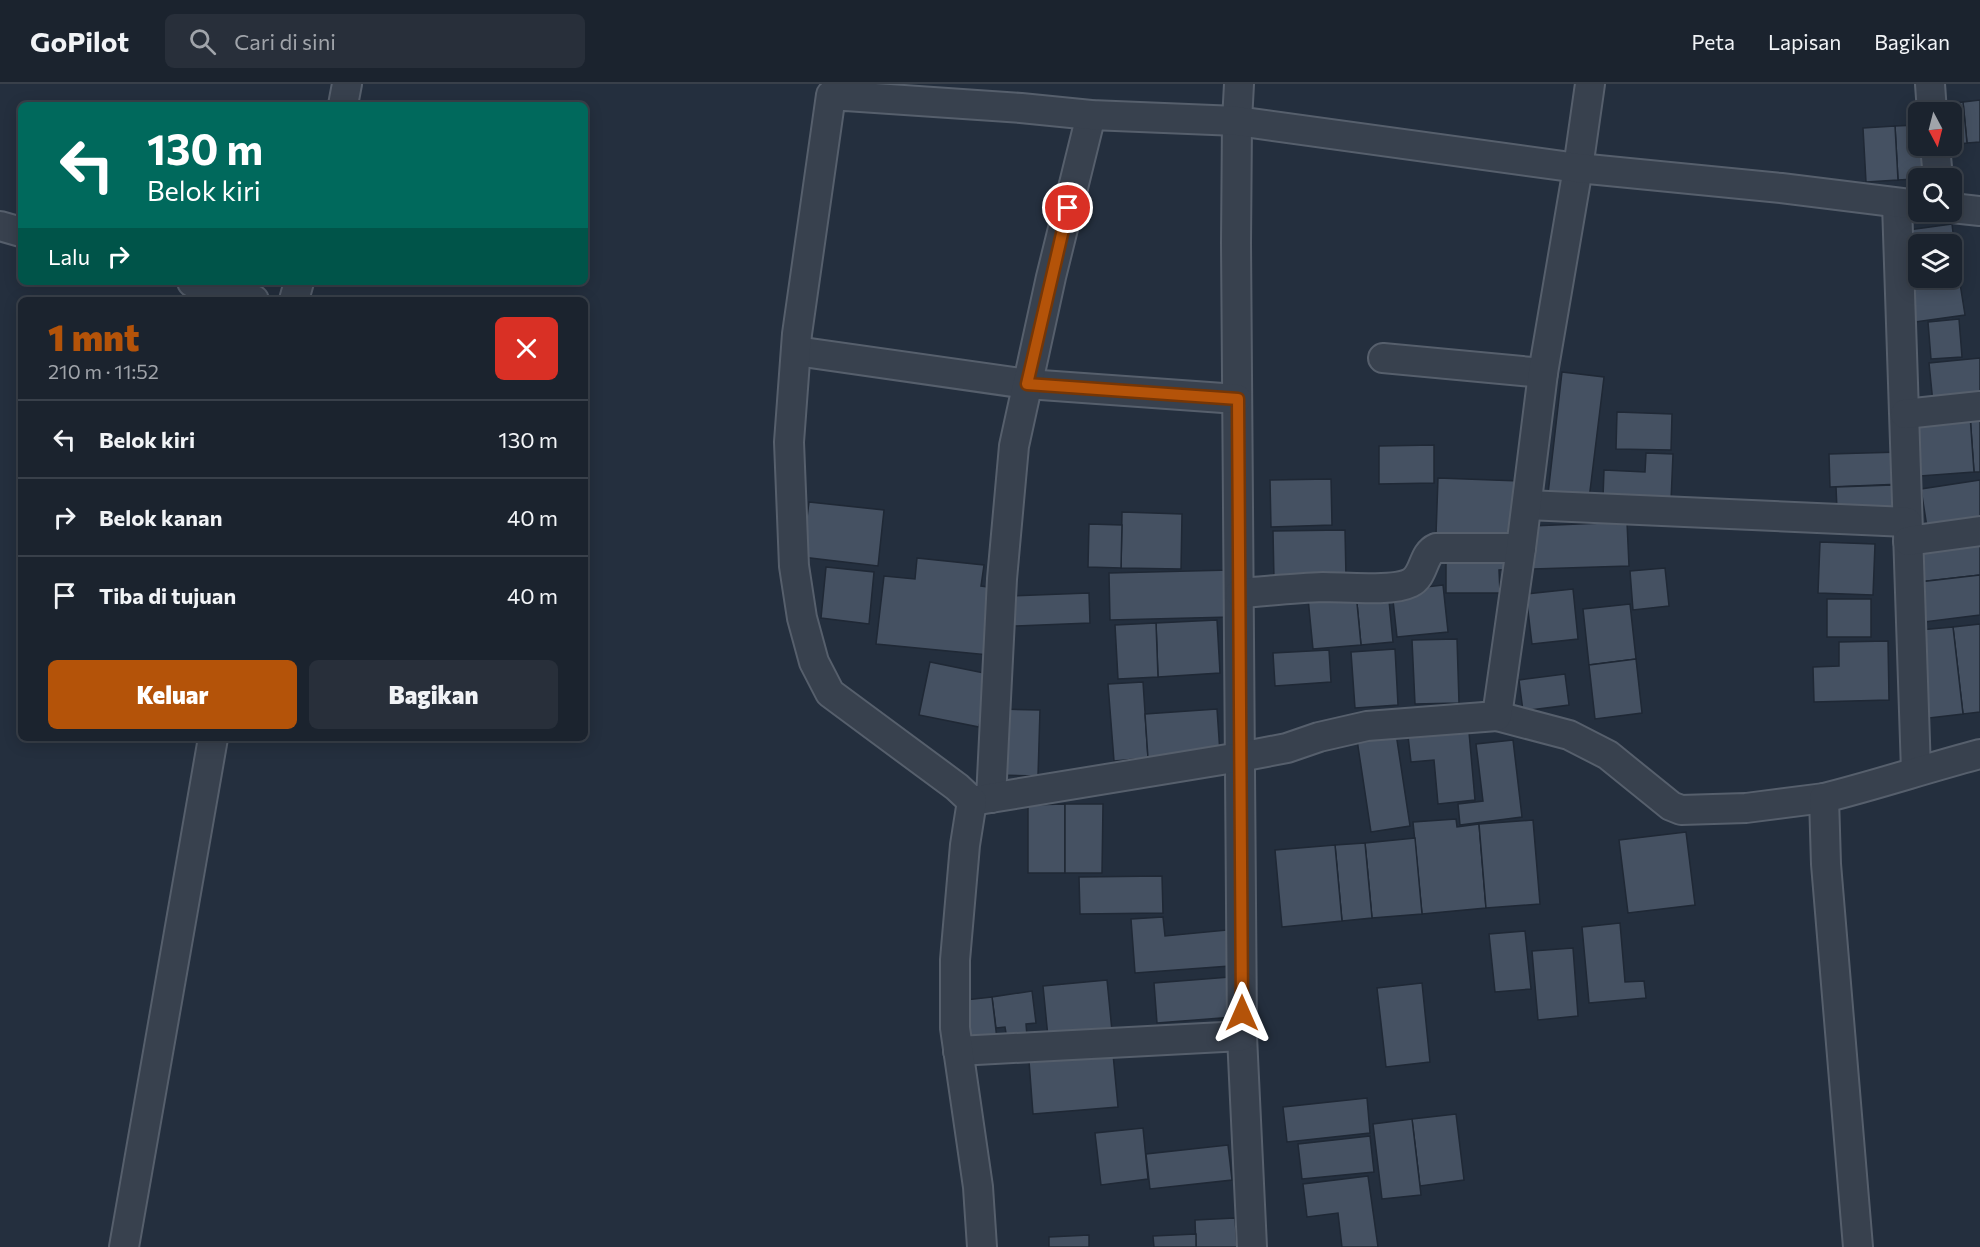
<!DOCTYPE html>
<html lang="id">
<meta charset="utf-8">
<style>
body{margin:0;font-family:Commissioner,sans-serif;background:#282f3a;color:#f1f3f6;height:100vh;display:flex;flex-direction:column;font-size:22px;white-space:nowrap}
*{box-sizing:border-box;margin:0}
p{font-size:20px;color:#a0a4aa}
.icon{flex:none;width:33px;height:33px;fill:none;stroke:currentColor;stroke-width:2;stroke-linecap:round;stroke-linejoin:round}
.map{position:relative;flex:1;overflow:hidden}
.panel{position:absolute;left:18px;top:213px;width:570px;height:444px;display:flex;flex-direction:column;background:#1b232e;border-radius:9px;box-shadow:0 3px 15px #0003,0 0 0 2px #39404a}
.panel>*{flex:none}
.hud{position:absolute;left:18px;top:18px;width:570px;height:183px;border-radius:9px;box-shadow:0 3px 15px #0003,0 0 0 2px #39404a;background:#00695c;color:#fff;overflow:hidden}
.needle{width:39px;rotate:173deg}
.fabs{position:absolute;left:1908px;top:18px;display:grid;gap:12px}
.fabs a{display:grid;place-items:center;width:54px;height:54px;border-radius:9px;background:#1b232e;box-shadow:0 3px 15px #0003,0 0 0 2px #39404a;font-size:30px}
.pin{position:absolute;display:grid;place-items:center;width:51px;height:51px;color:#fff;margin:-26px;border:3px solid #fff;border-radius:50%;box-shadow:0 2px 6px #0007}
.me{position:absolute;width:66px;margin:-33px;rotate:0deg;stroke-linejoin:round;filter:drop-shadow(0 0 4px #0008)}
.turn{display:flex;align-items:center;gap:21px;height:126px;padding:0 30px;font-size:27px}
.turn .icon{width:78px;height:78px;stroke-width:2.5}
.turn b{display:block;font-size:42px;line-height:51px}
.then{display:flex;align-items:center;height:57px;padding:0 30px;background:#0003;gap:12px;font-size:22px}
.round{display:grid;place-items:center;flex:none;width:63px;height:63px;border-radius:9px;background:#282f3a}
.head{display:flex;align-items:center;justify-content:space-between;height:102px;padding:0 30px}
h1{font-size:36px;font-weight:800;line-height:45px;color:#b45309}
.primary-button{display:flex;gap:12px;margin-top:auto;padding:12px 30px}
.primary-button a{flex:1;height:69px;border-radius:9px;background:#b45309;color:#fff;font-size:24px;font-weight:800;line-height:69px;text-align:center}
.primary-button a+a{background:#282f3a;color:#f1f3f6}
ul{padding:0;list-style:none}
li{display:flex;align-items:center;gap:18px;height:78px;padding:0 30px;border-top:2px solid #39404a}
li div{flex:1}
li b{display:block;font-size:22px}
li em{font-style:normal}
header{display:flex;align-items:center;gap:36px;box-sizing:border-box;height:84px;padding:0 30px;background:#1b232e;border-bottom:2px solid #39404a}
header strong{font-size:28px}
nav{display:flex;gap:33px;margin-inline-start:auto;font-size:21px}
.search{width:420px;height:54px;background:#282f3a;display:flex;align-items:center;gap:15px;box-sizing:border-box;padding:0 21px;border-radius:9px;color:#a0a4aa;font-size:22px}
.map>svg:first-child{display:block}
</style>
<header>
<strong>GoPilot</strong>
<div class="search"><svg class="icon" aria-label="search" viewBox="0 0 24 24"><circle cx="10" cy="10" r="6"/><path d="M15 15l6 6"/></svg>Cari di sini</div>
<nav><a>Peta</a><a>Lapisan</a><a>Bagikan</a></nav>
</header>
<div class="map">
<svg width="1980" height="1163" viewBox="0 0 1980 1163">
<rect width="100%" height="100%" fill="#242f3e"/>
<g fill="#455162" stroke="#1f2835" stroke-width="1.5">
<path d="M 1980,16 L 1980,58 L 1967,59 L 1963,18 Z"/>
<path d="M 1963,18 L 1967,59 L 1952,61 L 1952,28 L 1941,28 L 1940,20 Z"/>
<path d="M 1918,41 L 1918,62 L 1929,62 L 1931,94 L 1898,96 L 1895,42 Z"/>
<path d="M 1895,42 L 1898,96 L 1866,98 L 1863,44 Z"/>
<path d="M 1952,140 L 1958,191 L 1952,192 L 1952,160 L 1918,160 L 1918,194 L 1939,194 L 1915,197 L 1908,146 Z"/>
<path d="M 1959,193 L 1965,231 L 1915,238 L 1909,201 Z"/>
<path d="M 1959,235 L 1962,273 L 1931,275 L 1928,238 Z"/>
<path d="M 1980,274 L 1980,314 L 1933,319 L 1929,279 Z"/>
<path d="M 1562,288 L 1604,293 L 1589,415 L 1548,410 Z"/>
<path d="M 1617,328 L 1672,330 L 1671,366 L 1616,365 Z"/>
<path d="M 1980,330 L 1980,388 L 1974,388 L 1970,331 Z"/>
<path d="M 1970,331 L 1974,388 L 1920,392 L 1916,335 Z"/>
<path d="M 1434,361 L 1434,399 L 1379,400 L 1379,362 Z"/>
<path d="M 1901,368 L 1902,400 L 1830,403 L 1829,370 Z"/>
<path d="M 1646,369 L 1673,370 L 1671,417 L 1603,414 L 1604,386 L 1645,388 Z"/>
<path d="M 1438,394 L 1520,397 L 1518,454 L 1436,451 Z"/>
<path d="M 1331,395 L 1332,441 L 1271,443 L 1270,396 Z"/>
<path d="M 1980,396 L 1980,436 L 1927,443 L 1921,405 Z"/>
<path d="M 1893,401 L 1894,424 L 1837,425 L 1836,403 Z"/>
<path d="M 809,418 L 884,426 L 878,482 L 802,473 Z"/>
<path d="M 1122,428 L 1182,430 L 1181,485 L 1121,484 Z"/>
<path d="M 1627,438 L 1629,482 L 1533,485 L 1531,442 Z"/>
<path d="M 1089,440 L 1122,441 L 1121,484 L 1088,483 Z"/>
<path d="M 1345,446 L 1346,494 L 1274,496 L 1273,447 Z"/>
<path d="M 1980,454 L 1980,491 L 1919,498 L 1915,462 Z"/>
<path d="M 1820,458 L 1875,460 L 1873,511 L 1818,509 Z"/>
<path d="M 1515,468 L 1515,485 L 1499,486 L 1500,509 L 1446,509 L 1446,469 Z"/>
<path d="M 917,474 L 984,481 L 981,502 L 996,504 L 989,571 L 876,560 L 884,492 L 915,495 Z"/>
<path d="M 826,483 L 874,488 L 869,540 L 821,534 Z"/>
<path d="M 1665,484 L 1669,522 L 1633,526 L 1630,487 Z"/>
<path d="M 1231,486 L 1232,533 L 1110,536 L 1109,489 Z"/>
<path d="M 1980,491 L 1980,531 L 1924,538 L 1919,498 Z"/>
<path d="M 1443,501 L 1448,548 L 1397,553 L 1392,507 Z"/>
<path d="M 1573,505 L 1578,555 L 1532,560 L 1526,510 Z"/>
<path d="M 1388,506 L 1393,558 L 1361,561 L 1356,509 Z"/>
<path d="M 1089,509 L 1090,539 L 1013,542 L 1012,512 Z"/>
<path d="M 1356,509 L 1361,561 L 1313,565 L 1308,514 Z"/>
<rect x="1827" y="515" width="44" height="38"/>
<path d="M 1630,520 L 1636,575 L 1589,581 L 1583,525 Z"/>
<path d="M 1217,536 L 1220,589 L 1158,593 L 1156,539 Z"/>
<path d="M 1156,539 L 1158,593 L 1118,595 L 1115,541 Z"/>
<path d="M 1980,540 L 1980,628 L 1963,630 L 1953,543 Z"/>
<path d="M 1953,543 L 1963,630 L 1929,634 L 1919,546 Z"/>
<path d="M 1457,555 L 1459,619 L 1415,620 L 1412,556 Z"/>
<path d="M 1888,557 L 1889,616 L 1814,618 L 1813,583 L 1839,582 L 1839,558 Z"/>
<path d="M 1395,565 L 1398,621 L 1355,624 L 1351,568 Z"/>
<path d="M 1329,566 L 1331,598 L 1275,602 L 1273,569 Z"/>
<path d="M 1636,575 L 1642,629 L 1595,635 L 1589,581 Z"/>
<path d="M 930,578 L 989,590 L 979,643 L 919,631 Z"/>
<path d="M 1565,590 L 1569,621 L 1523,627 L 1519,596 Z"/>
<path d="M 1143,598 L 1148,674 L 1114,677 L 1108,600 Z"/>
<path d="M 999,625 L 1040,626 L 1038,692 L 997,691 Z"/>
<path d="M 1217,625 L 1220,669 L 1148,674 L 1145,630 Z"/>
<path d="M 1468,637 L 1475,716 L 1438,720 L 1434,676 L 1411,678 L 1407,643 Z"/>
<path d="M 1395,643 L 1410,742 L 1371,748 L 1356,649 Z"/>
<path d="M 1513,656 L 1522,733 L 1460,741 L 1458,720 L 1483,717 L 1476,660 Z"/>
<path d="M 1065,720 L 1065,789 L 1028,789 L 1028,721 Z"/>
<path d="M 1065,720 L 1103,720 L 1102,789 L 1065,789 Z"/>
<path d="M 1456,735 L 1457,743 L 1479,740 L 1486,824 L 1422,830 L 1413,738 Z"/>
<path d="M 1533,736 L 1540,820 L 1486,824 L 1479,740 Z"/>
<path d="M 1686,748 L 1695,821 L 1628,829 L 1619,756 Z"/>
<path d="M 1415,754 L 1422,830 L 1372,834 L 1365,759 Z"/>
<path d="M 1365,759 L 1372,834 L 1342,837 L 1335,761 Z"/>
<path d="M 1335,761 L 1342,837 L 1282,843 L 1275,766 Z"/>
<path d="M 1162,792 L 1163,829 L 1080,830 L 1079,793 Z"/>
<path d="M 1163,833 L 1165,852 L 1227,846 L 1230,882 L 1135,889 L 1131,835 Z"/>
<path d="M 1620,839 L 1625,898 L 1644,897 L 1646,914 L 1589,919 L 1582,843 Z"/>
<path d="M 1525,847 L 1531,905 L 1495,908 L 1489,850 Z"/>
<path d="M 1573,864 L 1578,932 L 1538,936 L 1532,867 Z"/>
<path d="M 1230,893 L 1234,933 L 1157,939 L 1154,899 Z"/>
<path d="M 1107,896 L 1112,947 L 1048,953 L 1043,902 Z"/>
<path d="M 1422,899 L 1430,978 L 1386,983 L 1377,904 Z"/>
<path d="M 1032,907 L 1036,939 L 1026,940 L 1027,952 L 1007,955 L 1005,943 L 996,944 L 992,913 Z"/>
<path d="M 992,913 L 997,955 L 971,959 L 965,916 Z"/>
<path d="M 1113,970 L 1118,1023 L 1033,1030 L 1029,977 Z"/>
<path d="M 1367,1014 L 1370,1049 L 1287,1058 L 1283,1023 Z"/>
<path d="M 1456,1030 L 1464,1096 L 1420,1102 L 1412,1035 Z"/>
<path d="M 1412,1035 L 1421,1111 L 1382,1115 L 1373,1040 Z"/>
<path d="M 1143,1044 L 1148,1095 L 1101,1101 L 1095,1049 Z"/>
<path d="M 1370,1052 L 1374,1088 L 1302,1095 L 1298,1060 Z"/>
<path d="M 1228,1061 L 1232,1096 L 1150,1105 L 1146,1070 Z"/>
<path d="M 1368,1092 L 1378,1163 L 1342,1163 L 1338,1129 L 1307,1133 L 1303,1100 Z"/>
<path d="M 1235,1134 L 1237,1163 L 1196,1163 L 1195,1136 Z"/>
<path d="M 1196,1150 L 1196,1163 L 1154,1163 L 1153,1152 Z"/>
<path d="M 1089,1151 L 1089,1163 L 1049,1163 L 1049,1153 Z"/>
</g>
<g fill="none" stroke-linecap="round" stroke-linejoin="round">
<defs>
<g id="street">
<path d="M 1239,0 L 1237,37 L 1236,159 L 1242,952 L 1252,1163"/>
<path d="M 1930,0 L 1932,28"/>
<path d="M 343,21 L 347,0"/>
<path d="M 1935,62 L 1938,94"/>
<path d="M 1897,120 L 1916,687"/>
<path d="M 1952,124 L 1980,127"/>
<path d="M 0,142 L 21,148"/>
<path d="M 192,198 L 254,216"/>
<path d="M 294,216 L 299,198"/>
<path d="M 796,267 L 1027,300 L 1237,315"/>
<path d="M 1383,274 L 1543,289"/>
<path d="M 1905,330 L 1980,322"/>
<path d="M 1527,421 L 1907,438"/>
<path d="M 1908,457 L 1980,447"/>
<path d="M 1240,509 C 1268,507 1295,504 1323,503 C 1345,503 1392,508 1410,499 C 1425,492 1422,470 1436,464 L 1521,464"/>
<path d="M 1497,632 L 1569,651 L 1608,671 L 1671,722 L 1681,726 L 1746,724 L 1824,714"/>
<path d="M 991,714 L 1002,495 L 1014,362 L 1051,193 L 1091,31"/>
<path d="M 972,717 L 1240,673 L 1287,664 L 1319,653 L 1367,642 L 1497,632 L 1521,464 L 1543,289 L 1578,84 L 1590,0"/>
<path d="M 958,967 L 1242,952"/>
<path d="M 124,1163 L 213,654"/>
<path d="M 982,1163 L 978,1103 L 955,944 L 955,876 L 965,761 L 972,717 L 957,703 L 830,609 L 814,578 L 802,534 L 794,482 L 789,358 L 797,250 L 831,11 L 1021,24 L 1091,31 L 1237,37 L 1578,84 L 1781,104 L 1918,121"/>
<path d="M 1858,1163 L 1826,780 L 1824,714 C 1876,701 1927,684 1980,670"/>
</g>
</defs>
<use href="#street" stroke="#565f6c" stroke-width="32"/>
<use href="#street" stroke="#38414e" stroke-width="28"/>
</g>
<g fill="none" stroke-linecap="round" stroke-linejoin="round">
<defs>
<path id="route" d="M 1068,124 L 1027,300 L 1238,315 L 1242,929"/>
</defs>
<use href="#route" stroke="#753606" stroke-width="15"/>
<use href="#route" stroke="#b45309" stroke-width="10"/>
</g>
</svg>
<div class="fabs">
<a><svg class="needle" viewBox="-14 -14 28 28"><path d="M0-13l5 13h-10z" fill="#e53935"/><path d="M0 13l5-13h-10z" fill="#a0a4aa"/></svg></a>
<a><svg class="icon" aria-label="search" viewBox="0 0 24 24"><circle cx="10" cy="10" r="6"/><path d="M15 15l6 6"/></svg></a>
<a><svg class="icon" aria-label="layers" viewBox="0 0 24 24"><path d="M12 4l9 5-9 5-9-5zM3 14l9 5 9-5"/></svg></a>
</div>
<div class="pin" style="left:1068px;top:124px;background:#d93025"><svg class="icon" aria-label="arrive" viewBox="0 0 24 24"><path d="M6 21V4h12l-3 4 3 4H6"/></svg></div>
<svg class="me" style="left:1242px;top:929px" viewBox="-20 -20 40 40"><path d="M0-17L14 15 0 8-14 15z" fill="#b45309" stroke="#fff" stroke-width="4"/></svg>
<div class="hud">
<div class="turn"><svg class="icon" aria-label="left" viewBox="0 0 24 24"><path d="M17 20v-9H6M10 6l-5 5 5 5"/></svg><div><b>130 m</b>Belok kiri</div></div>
<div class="then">Lalu<svg class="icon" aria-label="right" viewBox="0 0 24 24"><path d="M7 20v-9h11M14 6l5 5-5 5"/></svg></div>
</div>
<section class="panel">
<div class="head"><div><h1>1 mnt</h1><p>210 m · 11:52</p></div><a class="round" style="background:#d93025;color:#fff"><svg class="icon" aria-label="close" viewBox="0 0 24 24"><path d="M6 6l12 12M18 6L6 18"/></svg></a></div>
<ul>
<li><svg class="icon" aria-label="left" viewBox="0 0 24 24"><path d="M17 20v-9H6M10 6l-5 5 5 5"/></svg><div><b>Belok kiri</b></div><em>130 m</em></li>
<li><svg class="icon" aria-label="right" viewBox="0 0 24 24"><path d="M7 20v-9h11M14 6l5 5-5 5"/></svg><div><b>Belok kanan</b></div><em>40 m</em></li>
<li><svg class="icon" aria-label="arrive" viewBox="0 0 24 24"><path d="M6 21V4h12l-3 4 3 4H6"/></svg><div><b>Tiba di tujuan</b></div><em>40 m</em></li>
</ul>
<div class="primary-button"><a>Keluar</a><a>Bagikan</a></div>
</section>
</div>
